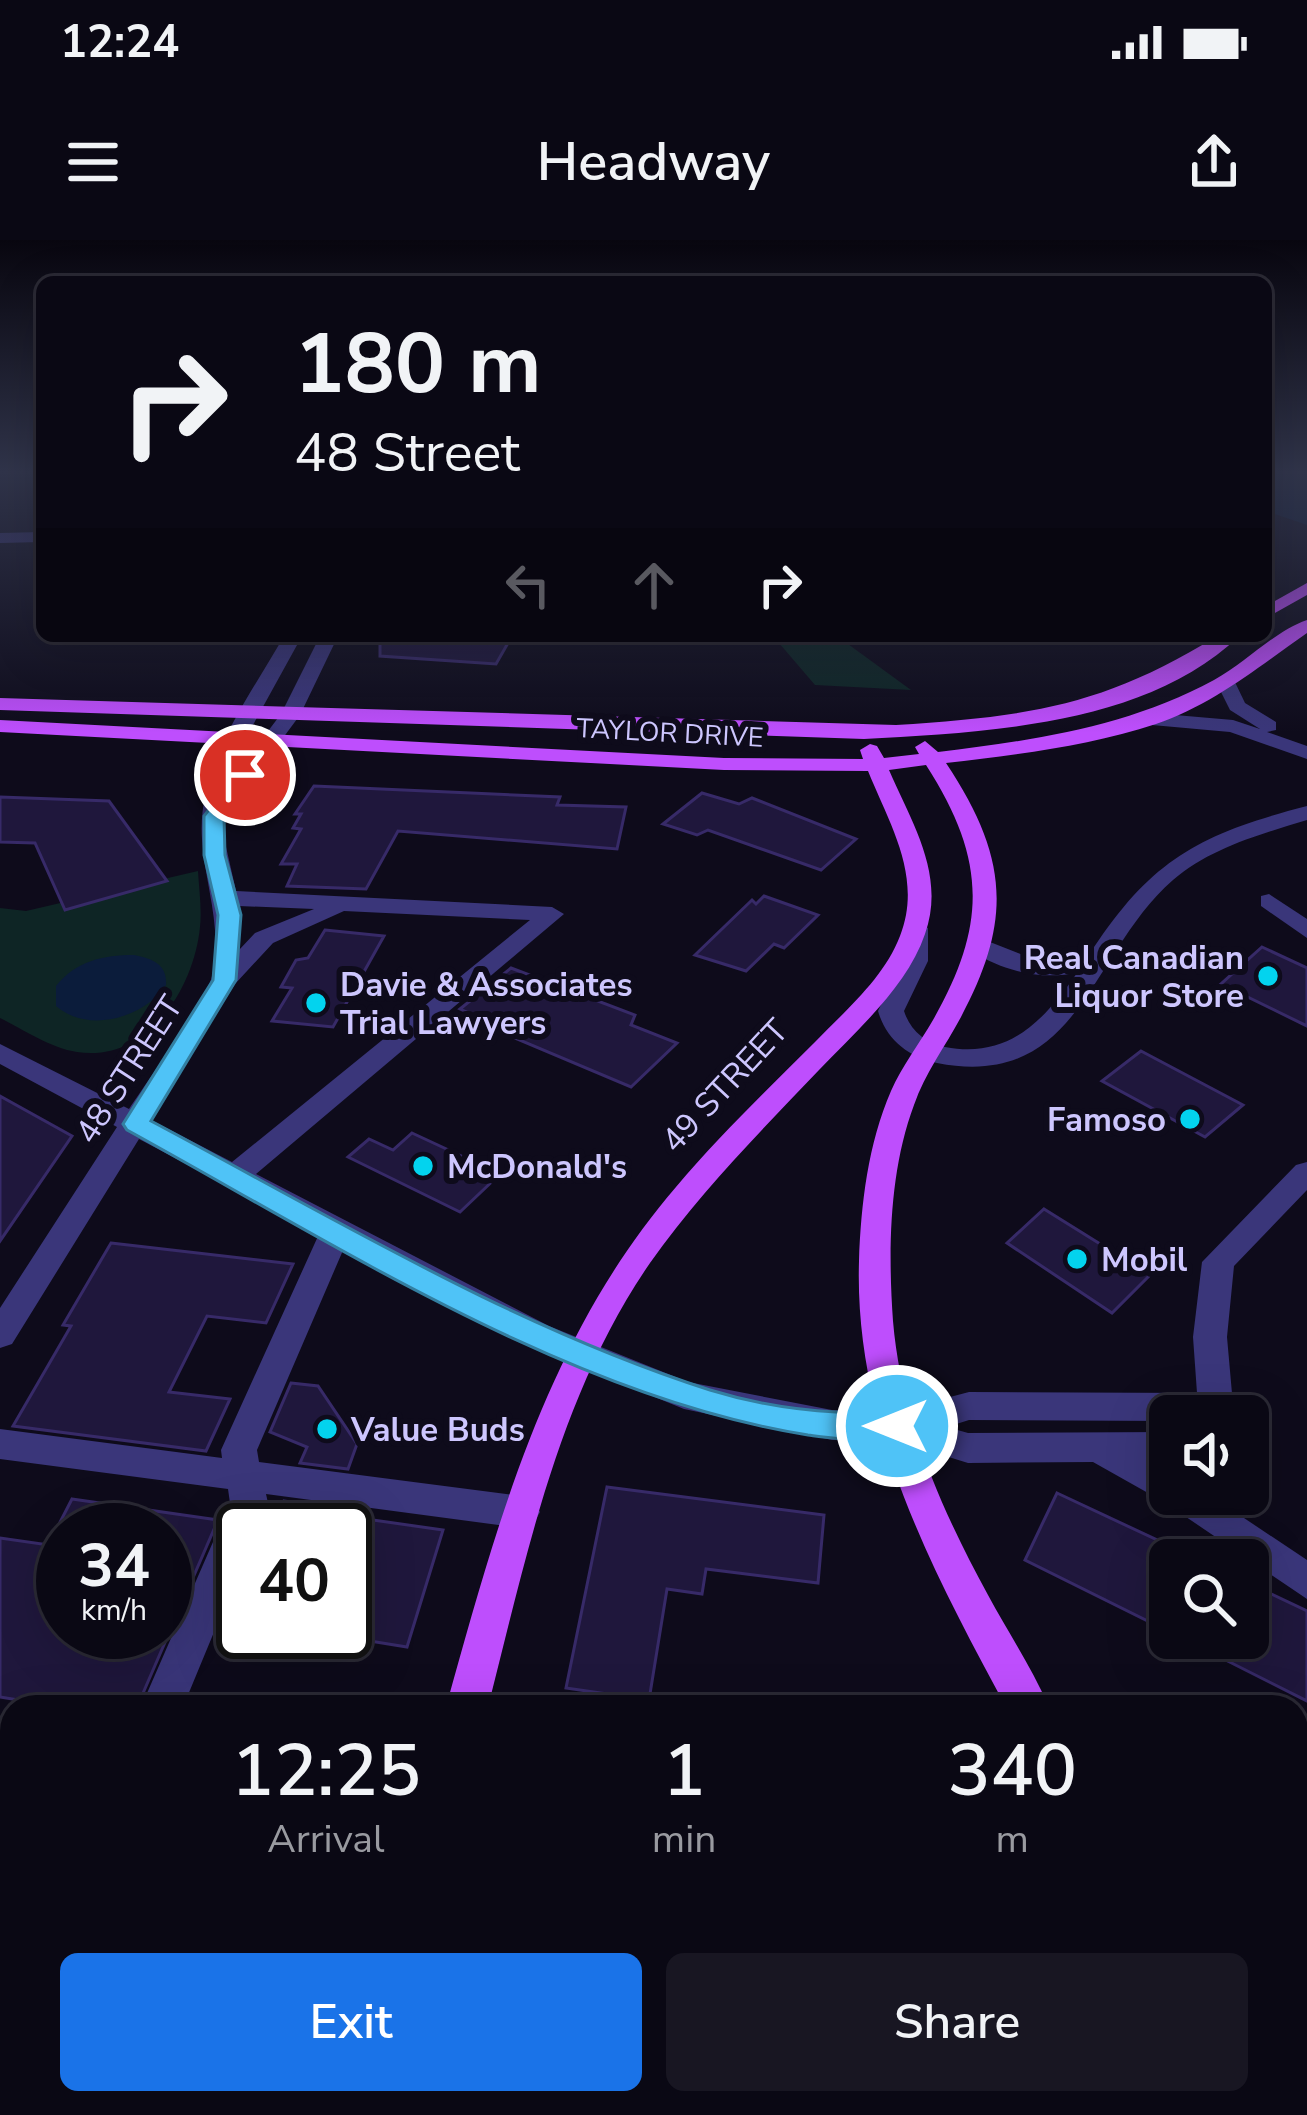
<!DOCTYPE html>
<style>
body{margin:0;font-family:"Nunito Sans",sans-serif;background:#181622;color:#f1f3f6;height:100vh;display:flex;flex-direction:column;font-size:45px;white-space:nowrap}
*{box-sizing:border-box;margin:0}
p{font-size:39px;color:#999aa0}
.icon{flex:none;width:66px;height:66px;fill:none;stroke:currentColor;stroke-width:2;stroke-linecap:round;stroke-linejoin:round}
.map{position:relative;flex:1;overflow:hidden}
.side{position:absolute;left:0px;top:1455px;width:1308px;height:420px;display:flex;flex-direction:column;background:#0a0814;border-radius:36px 36px 0 0;box-shadow:0 12px 48px #0002,0 0 0 3px #2a2934}
.side>*{flex:none}
.guide{position:absolute;left:36px;top:36px;width:1236px;height:366px;border-radius:18px;box-shadow:0 12px 48px #0002,0 0 0 3px #2a2934;background:#0a0814;color:#f1f3f6;overflow:hidden}
.fabs{position:absolute;left:1149px;top:1155px;display:grid;gap:24px}
.fabs a{display:grid;place-items:center;width:120px;height:120px;border-radius:18px;background:#0a0814;box-shadow:0 12px 48px #0002,0 0 0 3px #2a2934;font-size:60px}
.speed{position:absolute;left:36px;top:1263px;display:flex;gap:24px;font-size:60px;font-weight:700;text-align:center}
.speed>*{display:grid;place-content:center;width:156px;height:156px;border-radius:50%;background:#0a0814;box-shadow:0 12px 48px #0002,0 0 0 3px #2a2934;line-height:1}
.speed small{font-size:30px;font-weight:400}
.speed .limit{border:6px solid #111;border-radius:18px;background:#fff;color:#111}
.pin{position:absolute;display:grid;place-items:center;width:102px;height:102px;color:#fff;margin:-51px;border:6px solid #fff;border-radius:50%;box-shadow:0 3px 12px #0007}
.me{position:absolute;width:132px;margin:-66px;rotate:270deg;stroke-linejoin:round;filter:drop-shadow(0 0 9px #0008)}
.turn{display:flex;align-items:center;gap:42px;height:252px;padding:0 60px;font-size:54px}
.turn .icon{width:156px;height:156px;stroke-width:2.5}
.turn b{display:block;font-size:84px;line-height:102px}
.lanes{display:flex;align-items:center;height:114px;padding:0 60px;background:#0003;justify-content:center;gap:60px;direction:ltr}
.lanes .off{opacity:.35}
.eta{display:flex;justify-content:space-evenly;align-items:center;height:204px;text-align:center}
.eta b{font-size:72px;font-weight:600;line-height:84px}
.primary-button{display:flex;gap:24px;margin-top:auto;padding:24px 60px}
.primary-button a{flex:1;height:138px;border-radius:18px;background:#1a73e8;color:#fff;font-size:48px;font-weight:600;line-height:138px;text-align:center}
.primary-button a+a{background:#181622;color:#f1f3f6}
.status{display:flex;justify-content:space-between;align-items:center;height:84px;padding:0 60px;background:#0a0814;direction:ltr}
.status svg{height:33px;fill:currentColor}
header{display:flex;justify-content:space-between;align-items:center;height:156px;padding:0 60px;background:#0a0814;font-size:54px;font-weight:600}
.map>svg:first-child{display:block}
</style>
<div class="status"><b>12:24</b><svg viewBox="0 0 49 12"><path d="M0 12V9h3v3zM5 12V6h3v6zM10 12V3h3v9zM15 12V0h3v12zM26 1h20v11H26zM47 4h2v5h-2z"/></svg></div>
<header><svg class="icon" aria-label="menu" viewBox="0 0 24 24"><path d="M4 6h16M4 12h16M4 18h16"/></svg>Headway<svg class="icon" aria-label="share" viewBox="0 0 24 24"><path d="M12 15V3M7 8l5-5 5 5M5 13v7h14v-7"/></svg></header>
<div class="map">
<svg width="1307" height="1875" viewBox="0 0 1307 1875">
<rect width="100%" height="100%" fill="#0e0b1b"/>
<g fill="#0e2525">
<path d="M 773,396 L 837,396 L 911,450 L 815,445 Z"/>
<path d="M 198,631 C 199,649 202,669 200,687 C 194,749 147,823 77,812 C 51,808 24,790 0,778 L 0,668 L 26,671 Z"/>
</g>
<g fill="#0b1c3b">
<path d="M 1266,231 L 1307,231 L 1307,285 L 1266,271 Z"/>
<path d="M 134,715 C 153,719 167,724 166,745 C 144,778 88,794 56,766 L 56,746 C 76,721 103,715 134,715 Z"/>
</g>
<g fill="#1f173c" stroke="#372a68" stroke-width="3">
<path d="M 380,396 L 512,396 L 496,424 L 380,416 Z"/>
<path d="M 314,546 L 560,557 L 557,565 L 626,567 L 617,609 L 398,591 L 366,649 L 287,646 L 297,624 L 281,624 L 301,589 L 293,588 L 301,574 L 295,574 Z"/>
<path d="M 702,553 L 739,564 L 752,558 L 856,599 L 821,630 L 708,590 L 697,595 L 663,584 Z"/>
<path d="M 0,557 L 109,561 L 167,641 L 65,670 L 35,603 L 0,602 Z"/>
<path d="M 764,656 L 818,675 L 784,708 L 774,704 L 746,731 L 695,715 L 752,660 L 756,664 Z"/>
<path d="M 325,690 L 384,696 L 333,787 L 272,781 L 292,748 L 281,747 L 296,720 L 308,718 Z"/>
<path d="M 1262,707 L 1307,728 L 1307,786 L 1221,744 Z"/>
<path d="M 511,728 L 635,775 L 631,785 L 677,803 L 631,847 L 503,793 L 507,790 L 460,769 Z"/>
<path d="M 1141,811 L 1243,865 L 1205,897 L 1102,841 Z"/>
<path d="M 0,856 L 72,896 L 0,1001 Z"/>
<path d="M 412,893 L 500,934 L 460,972 L 348,917 L 369,899 L 393,910 Z"/>
<path d="M 1044,969 L 1150,1035 L 1112,1073 L 1007,1003 Z"/>
<path d="M 111,1003 L 293,1024 L 266,1083 L 207,1076 L 169,1152 L 230,1159 L 206,1211 L 13,1186 L 71,1086 L 63,1085 Z"/>
<path d="M 291,1143 L 318,1146 L 357,1204 L 348,1229 L 300,1223 L 307,1207 L 270,1192 Z"/>
<path d="M 607,1247 L 824,1275 L 818,1343 L 706,1329 L 702,1354 L 667,1349 L 649,1460 L 566,1448 Z"/>
<path d="M 1057,1253 L 1170,1306 L 1170,1392 L 1025,1320 Z"/>
<path d="M 72,1259 L 218,1280 L 137,1467 L 61,1467 L 0,1457 L 0,1298 L 63,1307 L 63,1392 L 165,1392 L 165,1290 L 56,1290 Z"/>
<path d="M 284,1261 L 334,1268 L 325,1290 L 273,1290 Z"/>
<path d="M 345,1276 L 443,1290 L 407,1407 L 345,1397 Z"/>
<path d="M 1248,1343 L 1307,1371 L 1307,1461 L 1182,1398 L 1248,1398 Z"/>
</g>
<g fill="none" stroke-linecap="round" stroke-linejoin="round">
<g fill="#3a367a" fill-rule="evenodd">
<path d="M 42,292 L 42,302 L 0,303 L 0,293 Z"/>
<path d="M 284,396 L 302,396 L 238,512 L 230,541 L 281,474 L 320,396 L 338,396 L 300,475 L 225,576 L 224,598 L 236,651 L 552,667 L 564,674 L 256,934 L 549,1086 L 688,1142 L 832,1170 L 897,1171 L 969,1152 L 1197,1153 L 1193,1097 L 1202,1022 L 1296,925 L 1307,922 L 1307,950 L 1234,1026 L 1227,1097 L 1234,1176 L 1170,1176 L 1170,1181 L 969,1180 L 947,1187 L 968,1193 L 1170,1192 L 1170,1222 L 1155,1222 L 1170,1231 L 1170,1254 L 1208,1254 L 1307,1320 L 1307,1359 L 1164,1262 L 1093,1222 L 968,1223 L 897,1201 L 832,1200 L 684,1169 L 525,1104 L 344,1008 L 257,1210 L 259,1222 L 521,1256 L 534,1261 L 540,1272 L 534,1283 L 521,1288 L 266,1254 L 268,1263 L 256,1290 L 243,1290 L 243,1322 L 183,1467 L 141,1467 L 230,1263 L 228,1249 L 0,1219 L 0,1189 L 222,1218 L 221,1210 L 319,994 L 139,899 L 12,1104 L 0,1108 L 0,1068 L 117,887 L 0,824 L 0,804 L 129,869 C 146,843 207,759 212,736 C 223,687 205,646 202,599 C 197,524 249,458 284,396 ZM 239,666 L 314,669 L 255,693 L 239,710 ZM 344,671 L 530,680 L 232,922 L 151,880 L 235,744 L 273,703 Z"/>
<path d="M 1219,438 L 1233,438 L 1245,463 L 1276,482 L 1276,490 L 1267,492 L 1307,506 L 1307,519 L 1230,492 L 1152,485 L 1142,479 L 1152,473 L 1233,480 L 1260,489 L 1230,470 L 1216,442 Z"/>
<path d="M 1307,566 L 1307,580 C 1261,594 1210,608 1173,640 C 1089,713 1080,851 937,823 C 908,817 886,799 878,771 L 902,721 L 907,683 L 916,681 L 928,688 L 928,721 L 904,771 C 910,790 925,803 945,807 C 1008,819 1043,782 1077,733 C 1039,740 1005,731 972,712 L 969,707 L 972,702 L 990,702 L 1036,720 L 1089,715 C 1150,620 1199,594 1307,566 Z"/>
<path d="M 1269,654 L 1307,679 L 1307,698 L 1261,666 L 1261,656 Z"/>
<path d="M 755,1863 L 805,1863 L 804,1875 L 754,1875 Z"/>
</g>
<g fill="#be4efd" fill-rule="evenodd">
<path d="M 1307,343 L 1307,355 L 1266,378 L 1266,366 Z"/>
<path d="M 1307,380 L 1307,393 C 1260,426 1211,466 1156,484 C 1089,506 1016,515 946,523 C 1007,615 1014,678 961,777 C 945,807 925,833 914,865 C 889,932 888,1011 893,1081 C 901,1178 942,1271 988,1355 C 1008,1392 1032,1428 1049,1467 L 1006,1467 C 931,1328 854,1184 859,1021 C 861,964 868,904 891,851 C 902,826 919,804 933,780 C 988,684 986,618 926,525 L 889,530 C 912,583 946,635 925,694 C 907,747 857,790 819,830 C 760,892 699,953 650,1023 C 559,1155 527,1314 488,1467 L 446,1467 C 498,1280 547,1097 676,947 C 719,896 768,849 815,802 C 846,770 884,738 900,696 C 923,637 890,585 868,531 L 724,530 L 0,492 L 0,480 L 724,518 L 863,519 L 860,510 L 870,504 L 877,506 L 884,518 L 919,514 L 915,507 L 925,501 L 938,512 C 1036,500 1127,487 1214,440 C 1246,423 1273,392 1307,380 Z"/>
<path d="M 1217,396 L 1239,396 C 1146,486 985,492 864,499 L 0,470 L 0,458 L 896,485 C 1029,476 1102,467 1217,396 Z"/>
<path d="M 0,1540 L 12,1542 L 12,1586 L 0,1584 Z"/>
<path d="M 1296,1678 L 1307,1682 L 1307,1731 L 1296,1727 Z"/>
<path d="M 1296,1772 L 1307,1774 L 1307,1822 L 1296,1820 Z"/>
<path d="M 336,1863 L 386,1863 L 383,1875 L 333,1875 Z"/>
<path d="M 1176,1863 L 1226,1863 L 1230,1875 L 1180,1875 Z"/>
</g>
</g>
<linearGradient id="sky" x2="0" y2="1"><stop stop-color="#08060f"/><stop offset="0.47" stop-color="#30344a"/><stop offset="1" stop-color="#30344a" stop-opacity="0"/></linearGradient>
<rect width="1307" height="493" fill="url(#sky)"/>
<path fill="#4fc3f7" stroke="#337fa1" stroke-width="3" d="M 239,531 L 255,535 L 224,576 L 225,615 L 241,675 L 236,740 L 151,881 C 332,977 513,1087 710,1150 C 749,1162 795,1170 836,1172 C 860,1173 885,1168 908,1176 L 913,1186 L 908,1195 C 879,1205 839,1199 808,1195 C 572,1158 335,1004 127,890 L 123,884 L 213,740 L 218,675 L 204,615 L 204,576 Z"/>
<g fill="#03d3ee" stroke="#0e0b1b" stroke-width="4.5">
<circle cx="1268" cy="736" r="12"/>
<circle cx="316" cy="763" r="12"/>
<circle cx="1190" cy="879" r="12"/>
<circle cx="423" cy="926" r="12"/>
<circle cx="1077" cy="1019" r="12"/>
<circle cx="327" cy="1189" r="12"/>
</g>
<g text-anchor="middle" stroke-width="12" stroke-linejoin="round" paint-order="stroke">
<g font-size="27" fill="#cdc6fe" stroke="#0e0b1b">
<text transform="translate(670 493) rotate(3)" y="9">TAYLOR DRIVE</text>
</g>
<g font-size="33" font-weight="bold" fill="#cdc6fe" stroke="#0e0b1b" text-anchor="start">
<text x="1244" y="729" text-anchor="end">Real Canadian<tspan x="1244" dy="38">Liquor Store</tspan></text>
<text x="340" y="756">Davie &amp; Associates<tspan x="340" dy="38">Trial Lawyers</tspan></text>
<text x="1166" y="891" text-anchor="end">Famoso</text>
<text x="447" y="938">McDonald's</text>
<text x="1101" y="1031">Mobil</text>
<text x="351" y="1201">Value Buds</text>
</g>
<g font-size="33" fill="#cdc6fe" stroke="#0e0b1b">
<text transform="translate(128 829) rotate(-57)" y="12">48 STREET</text>
<text transform="translate(724 845) rotate(-47)" y="12">49 STREET</text>
</g>
</g>
</svg>
<div class="fabs">
<a><svg class="icon" aria-label="sound" viewBox="0 0 24 24"><path d="M4 9h4l5-4v14l-5-4H4zM17 9q2 3 0 6"/></svg></a>
<a><svg class="icon" aria-label="search" viewBox="0 0 24 24"><circle cx="10" cy="10" r="6"/><path d="M15 15l6 6"/></svg></a>
</div>
<div class="speed"><div>34<small>km/h</small></div><div class="limit">40</div></div>
<div class="pin" style="left:245px;top:535px;background:#d93025"><svg class="icon" aria-label="arrive" viewBox="0 0 24 24"><path d="M6 21V4h12l-3 4 3 4H6"/></svg></div>
<svg class="me" style="left:897px;top:1186px" viewBox="-20 -20 40 40"><circle r="17" fill="#4fc3f7" stroke="#fff" stroke-width="3"/><path d="M0-11L8 9 0 5-8 9z" fill="#fff"/></svg>
<div class="guide">
<div class="turn"><svg class="icon" aria-label="right" viewBox="0 0 24 24"><path d="M7 20v-9h11M14 6l5 5-5 5"/></svg><div><b>180 m</b>48 Street</div></div>
<div class="lanes"><svg class="icon off" aria-label="left" viewBox="0 0 24 24"><path d="M17 20v-9H6M10 6l-5 5 5 5"/></svg><svg class="icon off" aria-label="ahead" viewBox="0 0 24 24"><path d="M12 20V5M6 11l6-6 6 6"/></svg><svg class="icon" aria-label="right" viewBox="0 0 24 24"><path d="M7 20v-9h11M14 6l5 5-5 5"/></svg></div>
</div>
<section class="side">
<div class="eta">
<div><b>12:25</b><p>Arrival</p></div>
<div><b>1</b><p>min</p></div>
<div><b>340</b><p>m</p></div>
</div>
<div class="primary-button"><a>Exit</a><a>Share</a></div>
</section>
</div>
